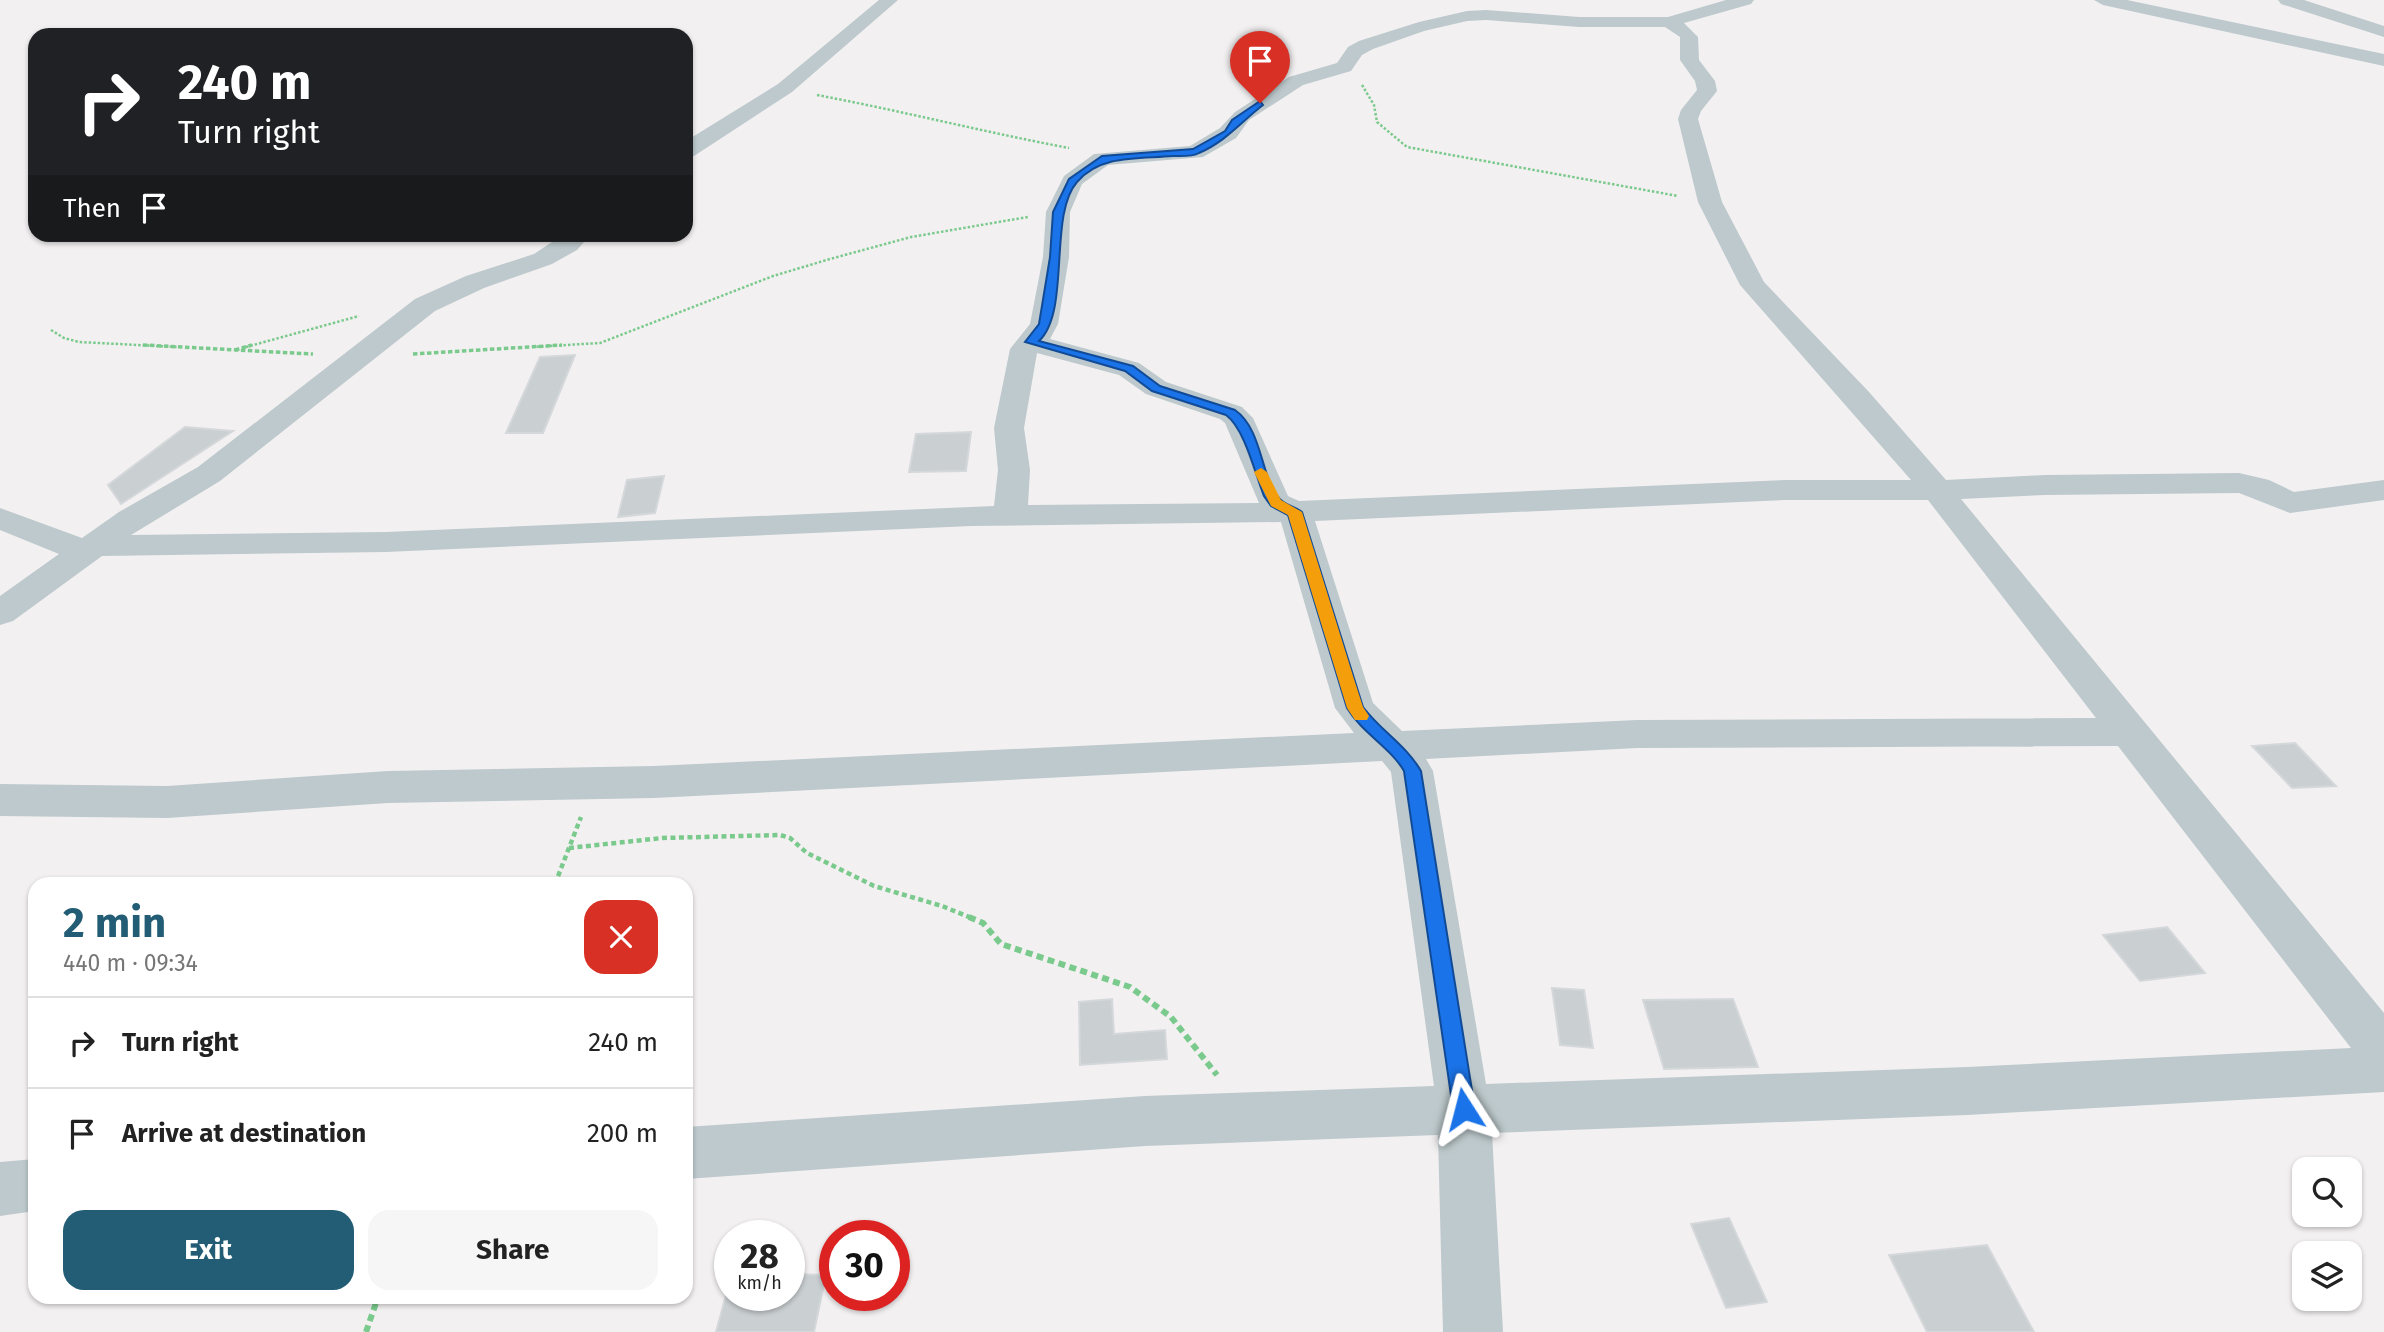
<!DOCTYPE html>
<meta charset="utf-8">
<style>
body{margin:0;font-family:"Fira Sans",sans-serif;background:#f6f6f6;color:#222;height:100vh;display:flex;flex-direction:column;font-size:26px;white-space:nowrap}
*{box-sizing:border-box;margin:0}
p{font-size:23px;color:#767676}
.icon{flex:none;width:38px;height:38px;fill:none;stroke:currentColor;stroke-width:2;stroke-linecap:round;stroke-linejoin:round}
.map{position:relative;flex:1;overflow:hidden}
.panel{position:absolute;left:28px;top:877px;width:665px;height:427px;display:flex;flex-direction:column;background:#fff;border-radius:21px;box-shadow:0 2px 5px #0004}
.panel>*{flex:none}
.hud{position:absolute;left:28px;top:28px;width:665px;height:214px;border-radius:21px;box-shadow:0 2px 5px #0004;background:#202124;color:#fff;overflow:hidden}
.buttons{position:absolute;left:2292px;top:1157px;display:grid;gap:14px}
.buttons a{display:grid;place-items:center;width:70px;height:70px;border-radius:14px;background:#fff;box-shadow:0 2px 5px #0004;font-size:35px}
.speed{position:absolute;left:714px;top:1220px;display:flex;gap:14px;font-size:35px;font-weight:700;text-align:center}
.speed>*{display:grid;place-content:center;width:91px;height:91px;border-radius:50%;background:#fff;box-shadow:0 2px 5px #0004;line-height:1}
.speed small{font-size:18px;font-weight:400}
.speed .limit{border:10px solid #d22;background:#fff;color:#111}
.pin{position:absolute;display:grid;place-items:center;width:60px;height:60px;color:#fff;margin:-72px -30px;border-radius:50% 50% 50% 0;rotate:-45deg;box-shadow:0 0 7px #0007}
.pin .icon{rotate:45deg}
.me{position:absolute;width:77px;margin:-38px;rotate:351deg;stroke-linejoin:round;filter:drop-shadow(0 0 5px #0008)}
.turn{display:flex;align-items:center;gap:24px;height:147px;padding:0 35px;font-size:32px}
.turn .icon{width:91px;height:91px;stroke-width:2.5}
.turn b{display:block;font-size:49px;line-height:60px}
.then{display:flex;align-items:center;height:66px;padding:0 35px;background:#0003;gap:14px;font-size:26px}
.round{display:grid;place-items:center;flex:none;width:74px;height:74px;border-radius:21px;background:#f6f6f6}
.overview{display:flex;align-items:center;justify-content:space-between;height:119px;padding:0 35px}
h1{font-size:42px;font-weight:700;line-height:52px;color:#225d75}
.button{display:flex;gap:14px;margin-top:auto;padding:14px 35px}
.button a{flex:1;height:80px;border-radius:21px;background:#225d75;color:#fff;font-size:28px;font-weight:700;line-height:80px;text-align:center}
.button a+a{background:#f6f6f6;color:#222}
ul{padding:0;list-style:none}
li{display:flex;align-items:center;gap:21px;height:91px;padding:0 35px;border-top:2px solid #e0e0e0}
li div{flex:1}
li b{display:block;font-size:26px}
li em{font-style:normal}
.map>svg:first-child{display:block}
</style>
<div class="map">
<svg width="2384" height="1332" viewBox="0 0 2384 1332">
<rect width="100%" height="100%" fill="#f3f0f1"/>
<g fill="#cacfd2" stroke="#d5d8db" stroke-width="2">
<path d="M 575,355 L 543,433 L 506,433 L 540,357 Z"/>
<path d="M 185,427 L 233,431 L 121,504 L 108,485 Z"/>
<path d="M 971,432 L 966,471 L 909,472 L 916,434 Z"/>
<path d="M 664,476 L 655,513 L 618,517 L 627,480 Z"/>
<path d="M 2295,743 L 2336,786 L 2292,788 L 2252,746 Z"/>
<path d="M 2167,927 L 2205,973 L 2140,981 L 2103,935 Z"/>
<path d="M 1552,988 L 1584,990 L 1593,1048 L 1560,1045 Z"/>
<path d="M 1112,999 L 1114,1034 L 1165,1030 L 1167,1059 L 1080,1065 L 1079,1002 Z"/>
<path d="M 1733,999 L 1758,1067 L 1664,1069 L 1643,1000 Z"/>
<path d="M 1729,1218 L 1767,1302 L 1726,1308 L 1691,1224 Z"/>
<path d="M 1987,1245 L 2034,1332 L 1927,1332 L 1889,1255 Z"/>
<path d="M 789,1274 L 826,1275 L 814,1332 L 716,1332 L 726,1295 L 789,1295 Z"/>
</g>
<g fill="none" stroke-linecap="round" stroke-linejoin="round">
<g stroke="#7bca8d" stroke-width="2.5" stroke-dasharray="2.5 2" stroke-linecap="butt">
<path d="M 1362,85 L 1374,105 L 1377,122 L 1407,147 L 1678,196"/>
<path d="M 817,95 C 902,111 984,132 1069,148"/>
<path d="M 51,330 L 64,338 L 79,342 L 177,347"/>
<path d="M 246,347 L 359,316"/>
<path d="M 532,347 L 600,343 L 773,276 L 830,259 L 911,237 L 1028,217"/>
</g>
<g stroke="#7bca8d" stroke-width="3.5" stroke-dasharray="4.5 2.5" stroke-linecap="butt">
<path d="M 143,345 L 313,354"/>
<path d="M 235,350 L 252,345"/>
<path d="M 413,354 L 562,345"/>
</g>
<g stroke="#7bca8d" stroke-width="4.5" stroke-dasharray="5 3.5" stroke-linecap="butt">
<path d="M 569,848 L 662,838 L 780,835 L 790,838 L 807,853 L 874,886 L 942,906 L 974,919"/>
<path d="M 555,884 L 581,817"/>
</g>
<g stroke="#7bca8d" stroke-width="6" stroke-dasharray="7 4.5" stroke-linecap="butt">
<path d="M 969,917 L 983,923 L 1001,944 L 1130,987 L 1171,1017 L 1217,1075"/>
<path d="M 366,1332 L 378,1297"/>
</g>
<g fill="#bdc9cc" fill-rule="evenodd">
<path d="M 879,0 L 898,0 L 792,92 L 694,156 L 686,158 L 686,141 L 778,84 Z"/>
<path d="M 1726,0 L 1754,0 L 1751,4 L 1684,23 L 1698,37 L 1699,60 L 1715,81 L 1717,91 L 1701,111 L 1698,119 L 1722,202 L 1764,282 L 1869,392 L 1946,480 L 2045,475 L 2239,473 L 2269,480 L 2294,492 L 2384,480 L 2384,500 L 2290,513 L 2239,493 L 2045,495 L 1961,499 L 2384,1013 L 2384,1092 L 1967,1115 L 1492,1133 L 1503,1332 L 1443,1332 L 1438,1135 L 1145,1146 L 686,1179 L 686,1127 L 1145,1096 L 1434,1086 L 1391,772 L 1382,761 L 654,798 L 388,803 L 167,818 L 0,816 L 0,784 L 167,786 L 388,771 L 654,766 L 1354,733 L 1335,708 L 1281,522 L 971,526 L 386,552 L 102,556 L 13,621 L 0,625 L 0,596 L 59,554 L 0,530 L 0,508 L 82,538 L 119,512 L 198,467 L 415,299 L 466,276 L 534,254 L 564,234 L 591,234 L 577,250 L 552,264 L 484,288 L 435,311 L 220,481 L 131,535 L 386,532 L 994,506 L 998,470 L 994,428 L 1010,349 L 1030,324 L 1043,257 L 1046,212 L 1064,176 L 1094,154 L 1190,146 L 1220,128 L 1235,112 L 1289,77 L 1337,63 L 1348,47 L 1359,41 L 1419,22 L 1467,11 L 1486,10 L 1579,17 L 1668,17 ZM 1486,20 L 1579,27 L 1665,27 L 1680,37 L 1680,60 L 1695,81 L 1697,90 L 1681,110 L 1678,119 L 1698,202 L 1740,285 L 1911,480 L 1786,480 L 1299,501 L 1288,496 L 1253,418 L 1242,407 L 1166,382 L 1139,363 L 1050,339 L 1058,324 L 1069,257 L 1070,212 L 1082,184 L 1108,165 L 1203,157 L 1236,138 L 1249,120 L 1303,85 L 1351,71 L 1362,55 L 1373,49 L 1424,31 L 1467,21 ZM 1037,353 L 1119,375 L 1146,394 L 1220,419 L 1225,423 L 1259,503 L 1028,505 L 1030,470 L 1024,428 ZM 1786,500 L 1928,500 L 2096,718 L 1637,720 L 1402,731 L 1373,703 L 1315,521 ZM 2118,746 L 2351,1048 L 1967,1067 L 1486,1084 L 1433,771 L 1426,759 L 1637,748 Z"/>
<path d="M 2094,0 L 2127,0 L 2384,54 L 2384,66 L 2103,5 Z"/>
<path d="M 2278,0 L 2304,0 L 2384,26 L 2384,37 L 2281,4 Z"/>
<path d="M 35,1159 L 35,1211 L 0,1216 L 0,1162 Z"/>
</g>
</g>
<path fill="#1a73e8" stroke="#114b97" stroke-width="2" d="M 1260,101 L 1263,105 C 1241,122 1225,142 1199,153 C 1192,157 1181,156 1173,156 C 1140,159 1101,154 1077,182 C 1048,215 1071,311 1039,341 L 1133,366 L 1160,386 L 1235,410 C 1263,430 1260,476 1279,498 C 1284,505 1295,506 1302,512 L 1363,707 C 1381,731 1406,745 1421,771 L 1475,1109 L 1472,1116 L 1464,1119 L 1456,1116 L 1453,1109 L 1404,771 C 1390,747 1362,733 1347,708 L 1288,515 L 1271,506 L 1264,496 C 1255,474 1245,429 1226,415 L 1152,391 L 1125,371 L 1025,342 L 1039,324 L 1050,257 L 1053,212 L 1069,179 L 1102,156 L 1193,149 L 1225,131 L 1232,120 Z"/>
<path fill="#f59e0b" d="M 1261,468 L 1267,472 L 1281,500 L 1302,512 L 1353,676 L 1363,707 L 1369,716 L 1367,720 L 1355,720 L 1347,708 L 1288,515 L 1271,506 L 1254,472 Z"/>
</svg>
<div class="buttons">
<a><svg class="icon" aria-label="search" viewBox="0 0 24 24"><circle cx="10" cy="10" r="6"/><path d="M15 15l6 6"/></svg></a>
<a><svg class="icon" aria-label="layers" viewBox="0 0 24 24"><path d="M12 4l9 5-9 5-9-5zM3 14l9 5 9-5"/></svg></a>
</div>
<div class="speed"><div>28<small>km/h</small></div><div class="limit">30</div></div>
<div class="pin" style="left:1260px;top:103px;background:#d93025"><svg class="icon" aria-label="arrive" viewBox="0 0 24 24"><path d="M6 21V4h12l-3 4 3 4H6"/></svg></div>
<svg class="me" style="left:1464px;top:1109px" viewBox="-20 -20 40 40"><path d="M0-17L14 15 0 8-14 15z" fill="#1a73e8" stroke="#fff" stroke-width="4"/></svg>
<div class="hud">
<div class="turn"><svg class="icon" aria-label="right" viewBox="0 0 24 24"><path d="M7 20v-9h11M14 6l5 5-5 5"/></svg><div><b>240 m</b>Turn right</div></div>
<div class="then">Then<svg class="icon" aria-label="arrive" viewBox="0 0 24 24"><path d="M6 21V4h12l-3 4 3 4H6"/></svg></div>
</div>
<section class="panel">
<div class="overview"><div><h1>2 min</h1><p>440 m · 09:34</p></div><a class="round" style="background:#d93025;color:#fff"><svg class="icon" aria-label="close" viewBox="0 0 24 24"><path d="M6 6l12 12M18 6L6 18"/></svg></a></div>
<ul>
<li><svg class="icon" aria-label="right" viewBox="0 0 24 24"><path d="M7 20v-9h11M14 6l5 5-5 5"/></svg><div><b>Turn right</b></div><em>240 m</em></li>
<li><svg class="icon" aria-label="arrive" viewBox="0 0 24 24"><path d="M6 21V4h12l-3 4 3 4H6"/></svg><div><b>Arrive at destination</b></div><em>200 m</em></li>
</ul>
<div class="button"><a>Exit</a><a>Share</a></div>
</section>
</div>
